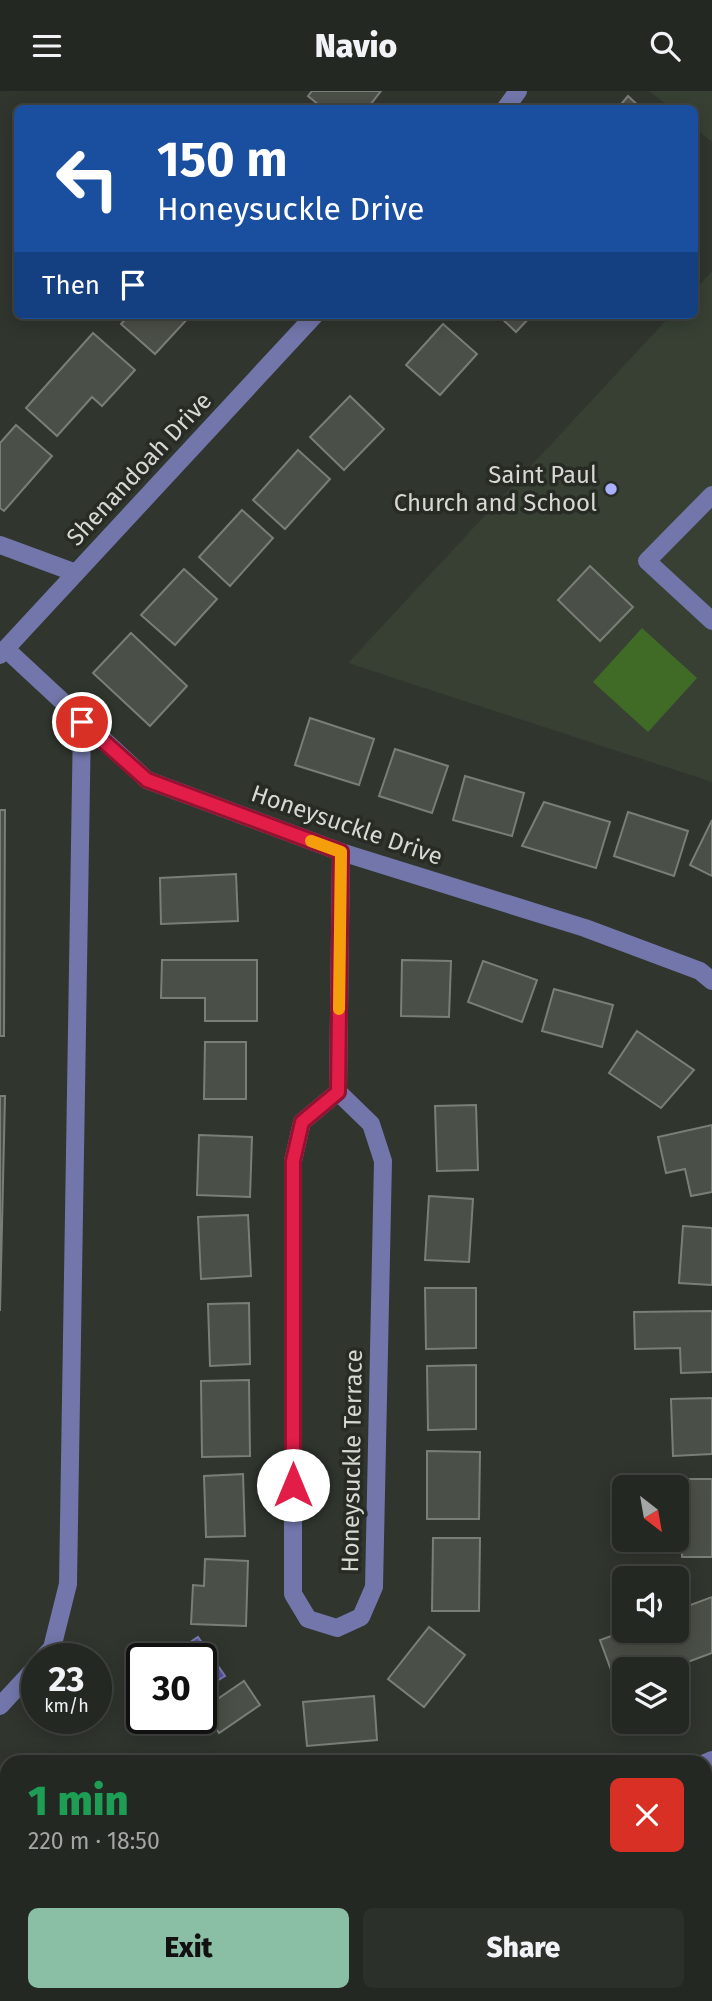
<!DOCTYPE html>
<meta charset="utf-8">
<style>
body{margin:0;font-family:"Fira Sans",sans-serif;background:#2c302a;color:#f1f3f6;height:100vh;display:flex;flex-direction:column;font-size:26px;white-space:nowrap}
*{box-sizing:border-box;margin:0}
p{font-size:23px;color:#a3a6a5}
.icon{flex:none;width:38px;height:38px;fill:none;stroke:currentColor;stroke-width:2;stroke-linecap:round;stroke-linejoin:round}
.map{position:relative;flex:1;overflow:hidden}
.side{position:absolute;left:0px;top:1664px;width:712px;height:247px;display:flex;flex-direction:column;background:#242822;border-radius:21px 21px 0 0;box-shadow:0 4px 18px #0003,0 0 0 2px #414440}
.side>*{flex:none}
.guide{position:absolute;left:14px;top:14px;width:684px;height:214px;border-radius:10px;box-shadow:0 4px 18px #0003,0 0 0 2px #414440;background:#1a4fa0;color:#fff;overflow:hidden}
.needle{width:46px;rotate:149deg}
.tools{position:absolute;left:612px;top:1384px;display:grid;gap:14px}
.tools a{display:grid;place-items:center;width:77px;height:77px;border-radius:10px;background:#242822;box-shadow:0 4px 18px #0003,0 0 0 2px #414440;font-size:35px}
.speed{position:absolute;left:21px;top:1552px;display:flex;gap:14px;font-size:35px;font-weight:700;text-align:center}
.speed>*{display:grid;place-content:center;width:91px;height:91px;border-radius:50%;background:#242822;box-shadow:0 4px 18px #0003,0 0 0 2px #414440;line-height:1}
.speed small{font-size:18px;font-weight:400}
.speed .limit{border:4px solid #111;border-radius:10px;background:#fff;color:#111}
.pin{position:absolute;display:grid;place-items:center;width:60px;height:60px;color:#fff;margin:-30px;border:4px solid #fff;border-radius:50%;box-shadow:0 2px 7px #0007}
.me{position:absolute;width:77px;margin:-38px;rotate:0deg;stroke-linejoin:round;filter:drop-shadow(0 0 5px #0008)}
.turn{display:flex;align-items:center;gap:24px;height:147px;padding:0 28px;font-size:32px}
.turn .icon{width:91px;height:91px;stroke-width:2.5}
.turn b{display:block;font-size:49px;line-height:60px}
.then{display:flex;align-items:center;height:66px;padding:0 28px;background:#0003;gap:14px;font-size:26px}
.round{display:grid;place-items:center;flex:none;width:74px;height:74px;border-radius:10px;background:#2c302a}
.overview{display:flex;align-items:center;justify-content:space-between;height:119px;padding:0 28px}
h1{font-size:42px;font-weight:800;line-height:52px;color:#1e9e55}
.cta{display:flex;gap:14px;margin-top:auto;padding:14px 28px}
.cta a{flex:1;height:80px;border-radius:10px;background:#8abfa5;color:#111;font-size:28px;font-weight:800;line-height:80px;text-align:center}
.cta a+a{background:#2c302a;color:#f1f3f6}
header{display:flex;justify-content:space-between;align-items:center;height:91px;padding:0 28px;background:#242822;font-size:32px;font-weight:800}
.map>svg:first-child{display:block}
</style>
<header><svg class="icon" aria-label="menu" viewBox="0 0 24 24"><path d="M4 6h16M4 12h16M4 18h16"/></svg>Navio<svg class="icon" aria-label="search" viewBox="0 0 24 24"><circle cx="10" cy="10" r="6"/><path d="M15 15l6 6"/></svg></header>
<div class="map">
<svg width="712" height="1910" viewBox="0 0 712 1910">
<rect width="100%" height="100%" fill="#30352e"/>
<g fill="#374033">
<path d="M 649,0 L 712,0 L 712,51 L 695,37 L 695,18 L 671,17 Z"/>
<path d="M 712,180 L 712,691 L 348,572 L 671,224 L 695,224 L 695,199 Z"/>
</g>
<path fill="#406b27" d="M 642,537 L 697,587 L 648,641 L 593,591 Z"/>
<path fill="#52539d" stroke="#797bad" stroke-width="2" d="M 198,1546 L 225,1585 L 207,1596 L 201,1588 L 201,1568 L 187,1568 L 180,1558 Z"/>
<g fill="#4a4f47" stroke="#797f77" stroke-width="2">
<path d="M 312,0 L 381,0 L 367,18 L 324,18 L 308,5 Z"/>
<path d="M 628,5 L 642,18 L 617,18 Z"/>
<path d="M 129,224 L 191,224 L 155,263 L 121,233 Z"/>
<path d="M 498,224 L 532,224 L 516,241 Z"/>
<path d="M 443,233 L 477,263 L 440,304 L 406,274 Z"/>
<path d="M 93,242 L 135,279 L 102,315 L 92,306 L 57,345 L 26,317 Z"/>
<path d="M 350,305 L 384,338 L 344,379 L 310,346 Z"/>
<path d="M 16,334 L 52,365 L 4,420 L 0,417 L 0,352 Z"/>
<path d="M 298,359 L 330,388 L 285,438 L 253,409 Z"/>
<path d="M 242,419 L 273,447 L 230,495 L 199,466 Z"/>
<path d="M 590,475 L 633,516 L 600,550 L 558,509 Z"/>
<path d="M 184,478 L 217,508 L 175,554 L 141,524 Z"/>
<path d="M 131,542 L 187,595 L 150,635 L 93,582 Z"/>
<path d="M 310,627 L 374,648 L 359,694 L 295,674 Z"/>
<path d="M 395,658 L 448,675 L 432,722 L 379,705 Z"/>
<path d="M 465,685 L 524,702 L 512,745 L 453,729 Z"/>
<path d="M 544,711 L 610,731 L 596,777 L 522,755 Z"/>
<path d="M 0,719 L 5,719 L 4,945 L 0,945 Z"/>
<path d="M 628,721 L 688,740 L 674,785 L 614,765 Z"/>
<path d="M 712,729 L 712,785 L 690,774 Z"/>
<path d="M 236,783 L 238,830 L 161,833 L 160,787 Z"/>
<path d="M 162,869 L 257,869 L 257,930 L 205,930 L 205,907 L 161,907 Z"/>
<path d="M 402,869 L 451,870 L 449,926 L 401,925 Z"/>
<path d="M 483,870 L 537,889 L 522,931 L 468,911 Z"/>
<path d="M 554,898 L 613,914 L 602,956 L 542,940 Z"/>
<path d="M 637,940 L 694,979 L 661,1017 L 609,982 Z"/>
<path d="M 205,951 L 246,951 L 246,1008 L 204,1008 Z"/>
<path d="M 0,1005 L 5,1005 L 0,1220 Z"/>
<path d="M 476,1014 L 478,1079 L 437,1080 L 435,1015 Z"/>
<path d="M 712,1034 L 712,1101 L 691,1105 L 685,1078 L 666,1082 L 658,1046 Z"/>
<path d="M 199,1044 L 252,1046 L 250,1106 L 197,1104 Z"/>
<path d="M 429,1105 L 473,1108 L 469,1171 L 425,1169 Z"/>
<path d="M 248,1124 L 251,1185 L 201,1188 L 198,1126 Z"/>
<path d="M 683,1135 L 712,1137 L 712,1194 L 679,1192 Z"/>
<path d="M 425,1197 L 476,1197 L 476,1257 L 426,1258 Z"/>
<path d="M 249,1212 L 250,1273 L 210,1275 L 208,1213 Z"/>
<path d="M 712,1220 L 712,1281 L 681,1282 L 680,1257 L 635,1258 L 634,1221 Z"/>
<path d="M 476,1274 L 476,1338 L 428,1339 L 427,1275 Z"/>
<path d="M 249,1289 L 250,1365 L 202,1366 L 201,1290 Z"/>
<path d="M 712,1307 L 712,1363 L 673,1365 L 671,1308 Z"/>
<path d="M 427,1360 L 480,1361 L 479,1428 L 427,1428 Z"/>
<path d="M 243,1383 L 245,1445 L 206,1446 L 204,1385 Z"/>
<path d="M 681,1388 L 712,1388 L 712,1466 L 682,1466 Z"/>
<path d="M 433,1447 L 480,1447 L 479,1520 L 432,1520 Z"/>
<path d="M 205,1468 L 248,1470 L 246,1535 L 191,1533 L 193,1494 L 204,1495 Z"/>
<path d="M 712,1506 L 712,1562 L 669,1578 L 625,1578 L 625,1595 L 618,1598 L 600,1549 L 625,1540 L 677,1540 L 677,1519 Z"/>
<path d="M 429,1536 L 465,1564 L 424,1616 L 388,1588 Z"/>
<path d="M 244,1590 L 260,1614 L 219,1642 L 203,1618 Z"/>
<path d="M 374,1605 L 377,1649 L 307,1655 L 303,1611 Z"/>
<path d="M 608,1904 L 697,1904 L 705,1910 L 607,1910 L 605,1908 Z"/>
</g>
<g fill="none" stroke-linecap="round" stroke-linejoin="round">
<g stroke="#7276aa" stroke-width="18">
<path d="M 505,18 L 518,0"/>
<path d="M 712,404 L 647,470 L 712,530"/>
<path d="M 0,454 L 76,482"/>
<path d="M 6,558 L 147,689 L 341,761 L 585,837 L 700,880 L 712,890"/>
<path d="M 0,564 L 315,224"/>
<path d="M 338,1001 L 371,1033 L 383,1070 L 374,1496 L 361,1526 L 337,1537 L 308,1528 L 293,1503 L 293,1070 L 302,1031 L 338,1001 L 341,761"/>
<path d="M 42,1568 L 52,1557 L 68,1493 L 82,630"/>
<path d="M 0,1615 L 37,1575"/>
<path d="M 705,1672 L 712,1669"/>
<path d="M 0,1865 L 7,1864"/>
<path d="M 705,1885 L 712,1891"/>
<path d="M 591,1910 L 596,1904"/>
</g>
</g>
<g fill="none" stroke-linecap="round" stroke-linejoin="round">
<defs>
<path id="route" d="M 82,631 L 147,689 L 341,761 L 338,1001 L 302,1031 L 293,1070 L 293,1394"/>
</defs>
<use href="#route" stroke="#92132f" stroke-width="18"/>
<use href="#route" stroke="#e11d48" stroke-width="12"/>
<path stroke="#f59e0b" stroke-width="12" d="M 311,750 L 341,761 L 339,918"/>
</g>
<circle fill="#aab0fb" stroke="#272b24" stroke-width="2.5" cx="611" cy="398" r="7"/>
<g text-anchor="middle" stroke-width="7" stroke-linejoin="round" paint-order="stroke">
<g font-size="24" fill="#d5d8d3" stroke="#272b24">
<text transform="translate(139 378) rotate(-47)" y="8">Shenandoah Drive</text>
<text transform="translate(347 734) rotate(19)" y="8">Honeysuckle Drive</text>
<text transform="translate(352 1370) rotate(-89)" y="8">Honeysuckle Terrace</text>
</g>
<g font-size="24" fill="#d5d8d3" stroke="#272b24" text-anchor="end">
<text x="597" y="392">Saint Paul<tspan x="597" dy="28">Church and School</tspan></text>
</g>
</g>
</svg>
<div class="tools">
<a><svg class="needle" viewBox="-14 -14 28 28"><path d="M0-13l5 13h-10z" fill="#e53935"/><path d="M0 13l5-13h-10z" fill="#a3a6a5"/></svg></a>
<a><svg class="icon" aria-label="sound" viewBox="0 0 24 24"><path d="M4 9h4l5-4v14l-5-4H4zM17 9q2 3 0 6"/></svg></a>
<a><svg class="icon" aria-label="layers" viewBox="0 0 24 24"><path d="M12 4l9 5-9 5-9-5zM3 14l9 5 9-5"/></svg></a>
</div>
<div class="speed"><div>23<small>km/h</small></div><div class="limit">30</div></div>
<div class="pin" style="left:82px;top:631px;background:#d93025"><svg class="icon" aria-label="arrive" viewBox="0 0 24 24"><path d="M6 21V4h12l-3 4 3 4H6"/></svg></div>
<svg class="me" style="left:293px;top:1394px" viewBox="-20 -20 40 40"><circle r="19" fill="#fff"/><path d="M0-13L10 11 0 6-10 11z" fill="#e11d48"/></svg>
<div class="guide">
<div class="turn"><svg class="icon" aria-label="left" viewBox="0 0 24 24"><path d="M17 20v-9H6M10 6l-5 5 5 5"/></svg><div><b>150 m</b>Honeysuckle Drive</div></div>
<div class="then">Then<svg class="icon" aria-label="arrive" viewBox="0 0 24 24"><path d="M6 21V4h12l-3 4 3 4H6"/></svg></div>
</div>
<section class="side">
<div class="overview"><div><h1>1 min</h1><p>220 m · 18:50</p></div><a class="round" style="background:#d93025;color:#fff"><svg class="icon" aria-label="close" viewBox="0 0 24 24"><path d="M6 6l12 12M18 6L6 18"/></svg></a></div>
<div class="cta"><a>Exit</a><a>Share</a></div>
</section>
</div>
